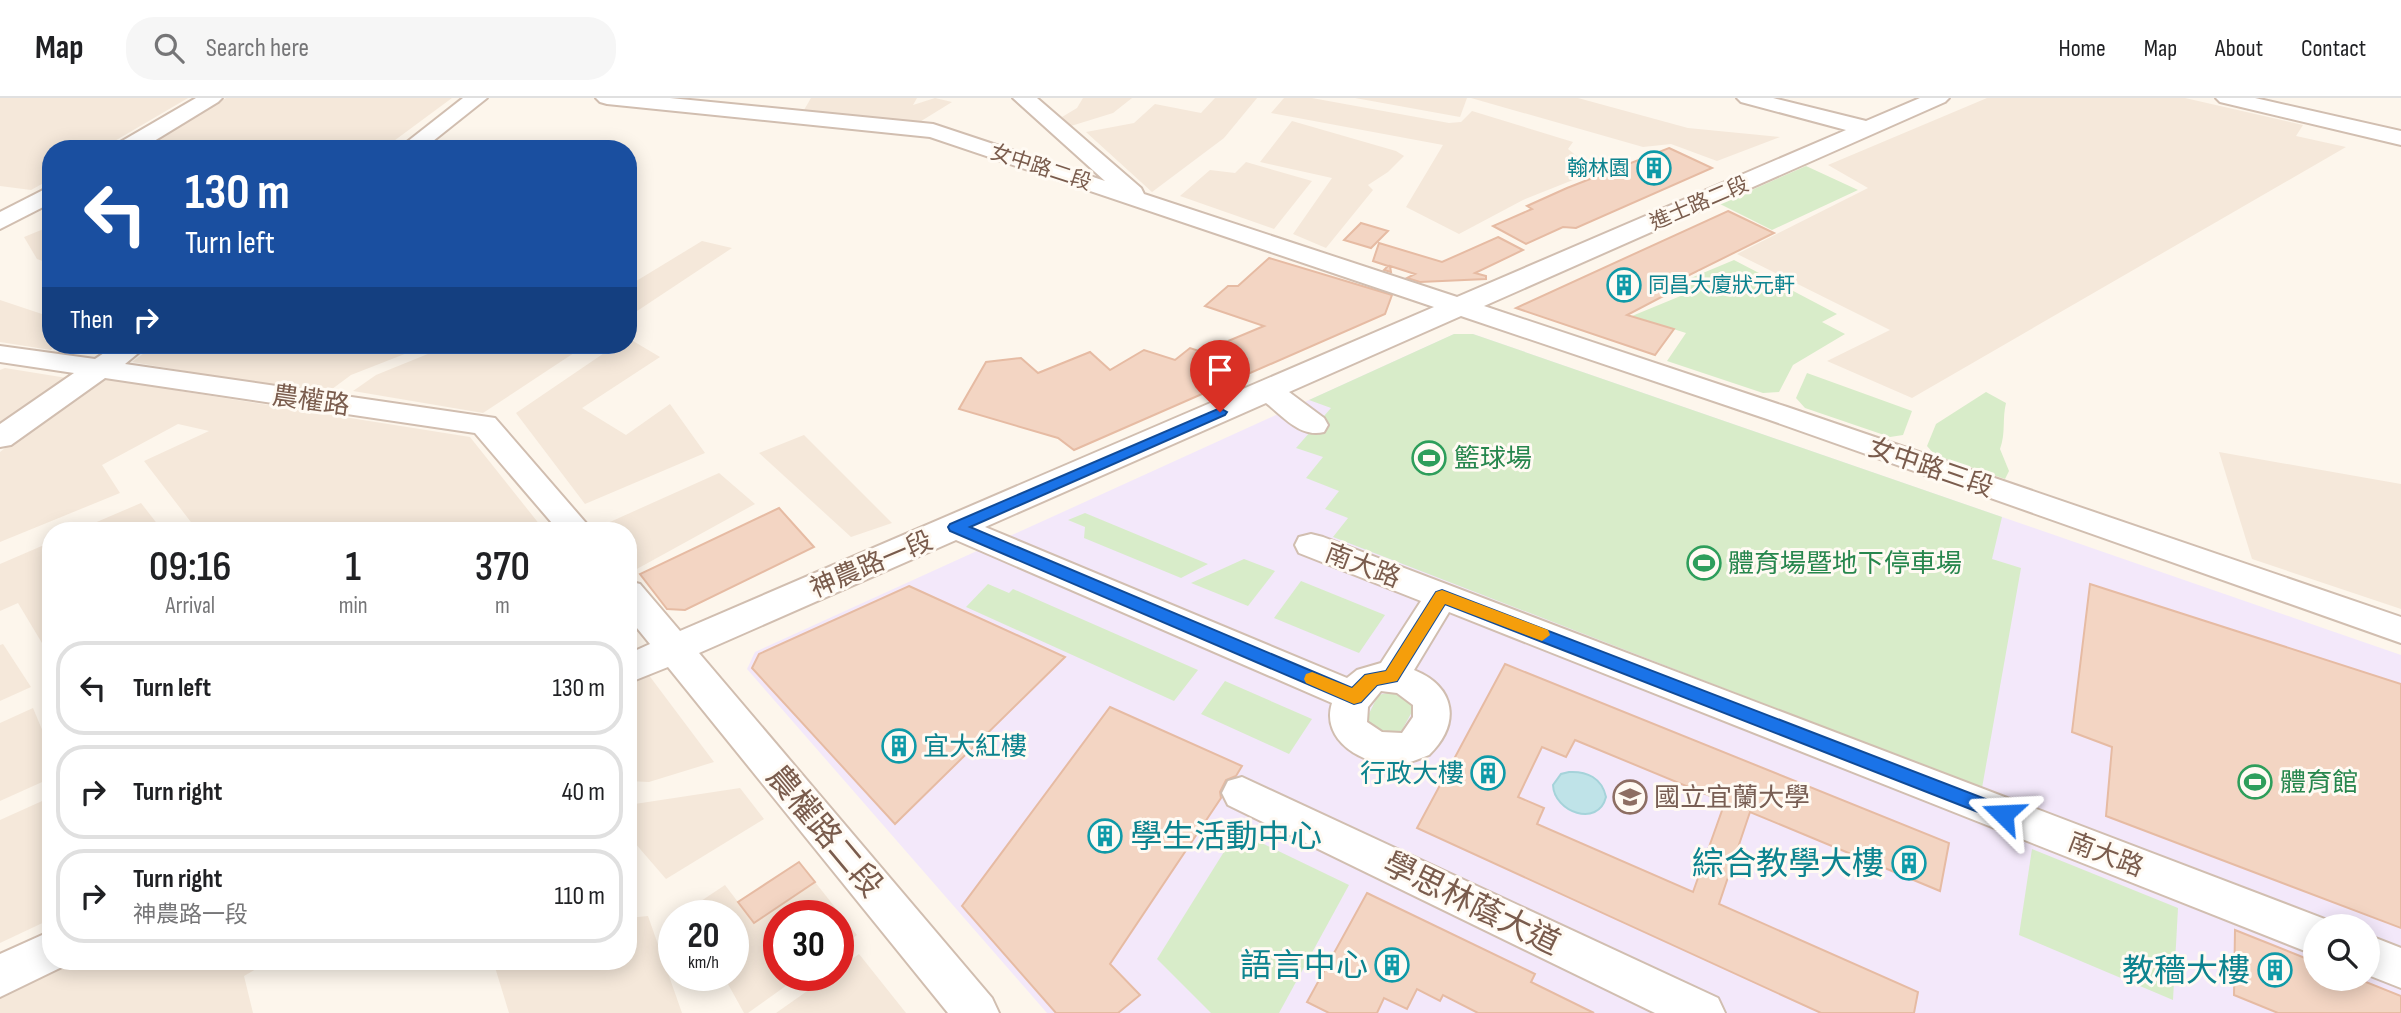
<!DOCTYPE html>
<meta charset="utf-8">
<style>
body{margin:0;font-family:"Sofia Sans Condensed","Noto Sans TC",sans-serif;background:#f6f6f6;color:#202124;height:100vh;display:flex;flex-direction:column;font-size:26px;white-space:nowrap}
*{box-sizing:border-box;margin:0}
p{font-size:23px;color:#757577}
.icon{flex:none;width:38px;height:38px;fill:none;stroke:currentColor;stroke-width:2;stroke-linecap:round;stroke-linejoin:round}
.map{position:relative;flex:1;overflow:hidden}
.details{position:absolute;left:42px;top:424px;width:595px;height:448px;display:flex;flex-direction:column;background:#fff;border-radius:28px;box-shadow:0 4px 18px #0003}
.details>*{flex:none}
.guide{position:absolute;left:42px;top:42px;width:595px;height:214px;border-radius:28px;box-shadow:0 4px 18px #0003;background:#1a4fa0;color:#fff;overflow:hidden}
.buttons{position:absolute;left:2303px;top:816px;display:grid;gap:14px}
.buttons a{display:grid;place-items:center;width:77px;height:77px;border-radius:50%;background:#fff;box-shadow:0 4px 18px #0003;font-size:35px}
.speed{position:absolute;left:658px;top:802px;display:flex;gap:14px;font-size:35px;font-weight:700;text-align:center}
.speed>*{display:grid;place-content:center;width:91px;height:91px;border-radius:50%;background:#fff;box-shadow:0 4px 18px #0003;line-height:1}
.speed small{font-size:18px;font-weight:400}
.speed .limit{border:10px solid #d22;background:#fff;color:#111}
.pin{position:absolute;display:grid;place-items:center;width:60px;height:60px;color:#fff;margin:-72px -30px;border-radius:50% 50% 50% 0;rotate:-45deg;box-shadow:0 0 7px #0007}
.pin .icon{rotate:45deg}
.me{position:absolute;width:77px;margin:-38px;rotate:291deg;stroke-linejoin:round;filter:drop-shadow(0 0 5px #0008)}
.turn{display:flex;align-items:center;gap:24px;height:147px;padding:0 28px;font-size:32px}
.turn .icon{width:91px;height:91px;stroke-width:2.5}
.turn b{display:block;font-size:49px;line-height:60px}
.then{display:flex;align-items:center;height:66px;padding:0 28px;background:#0003;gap:14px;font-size:26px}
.eta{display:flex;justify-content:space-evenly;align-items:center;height:119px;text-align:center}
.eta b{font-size:42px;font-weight:600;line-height:49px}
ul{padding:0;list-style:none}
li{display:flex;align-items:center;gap:21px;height:94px;margin:0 14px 10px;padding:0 14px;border:4px solid #e0e0e0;border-radius:28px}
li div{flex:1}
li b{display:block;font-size:26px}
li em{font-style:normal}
header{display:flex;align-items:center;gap:42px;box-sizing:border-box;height:98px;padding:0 35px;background:#fff;border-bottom:2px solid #e0e0e0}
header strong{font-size:33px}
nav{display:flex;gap:38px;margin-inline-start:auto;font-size:24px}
.search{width:490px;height:63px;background:#f6f6f6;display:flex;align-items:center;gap:18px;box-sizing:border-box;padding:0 24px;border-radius:28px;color:#757577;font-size:26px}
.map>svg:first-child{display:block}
</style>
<header>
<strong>Map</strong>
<div class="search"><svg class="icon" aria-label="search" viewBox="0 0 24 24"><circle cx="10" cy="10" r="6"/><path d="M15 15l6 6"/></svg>Search here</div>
<nav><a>Home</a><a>Map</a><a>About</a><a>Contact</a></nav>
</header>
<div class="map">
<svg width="2401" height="915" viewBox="0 0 2401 915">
<rect width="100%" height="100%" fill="#fdf6ec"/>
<g fill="#f5e8da">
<path d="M 0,0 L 188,0 L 101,51 L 51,51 L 51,81 L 31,92 L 0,88 Z"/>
<path d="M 226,0 L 452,0 L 383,51 L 140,51 Z"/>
<path d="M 811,0 L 917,0 L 913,7 L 935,0 L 952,4 L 918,25 L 804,12 Z"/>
<path d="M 1083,0 L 1132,0 L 1113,15 L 1071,28 L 1062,19 L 1077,10 Z"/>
<path d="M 1215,0 L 1257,0 L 1224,40 L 1152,94 L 1086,34 L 1134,25 L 1155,6 L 1201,15 Z"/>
<path d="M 1284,0 L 1312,0 L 1449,25 L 1461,24 L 1472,13 L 1573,44 L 1568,51 L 1578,59 L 1583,78 L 1523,102 L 1459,136 L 1406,109 L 1443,47 L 1271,15 Z"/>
<path d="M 1355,0 L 1467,0 L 1460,19 Z"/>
<path d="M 1471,0 L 1578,0 L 1688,30 L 1780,39 L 1717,63 L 1671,46 L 1643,49 Z"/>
<path d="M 1987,0 L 2185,0 L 2303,27 L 2296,38 L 2346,49 L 1912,300 L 1827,263 L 1890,232 L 1737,156 L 1868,90 L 1828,67 Z"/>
<path d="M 1292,23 L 1396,53 L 1404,58 L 1388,74 L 1368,87 L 1373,92 L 1326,150 L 1293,136 L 1332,80 L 1260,64 Z"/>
<path d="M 1246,64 L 1312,83 L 1274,131 L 1180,98 L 1210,72 L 1235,75 Z"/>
<path d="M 51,128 L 51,166 L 37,161 L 24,139 Z"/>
<path d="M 702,143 L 732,150 L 628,219 L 628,183 L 633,185 Z"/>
<path d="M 0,202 L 51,219 L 51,247 L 55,247 L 51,252 L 0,244 Z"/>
<path d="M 628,240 L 660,259 L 582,310 L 626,337 L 670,306 L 705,355 L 585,406 L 516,315 L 616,247 L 628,247 Z"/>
<path d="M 155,247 L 417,247 L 420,250 L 351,277 L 324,297 L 132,264 Z"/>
<path d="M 450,247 L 586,247 L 483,315 L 353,293 L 376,277 Z"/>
<path d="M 5,270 L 67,280 L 0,326 L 0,272 Z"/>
<path d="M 98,277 L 186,294 L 470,339 L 544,432 L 197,432 L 144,363 L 209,333 L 178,326 L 102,367 L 120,395 L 0,444 L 0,354 Z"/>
<path d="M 804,337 L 892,425 L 851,439 L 759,355 Z"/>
<path d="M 2219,354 L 2401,386 L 2401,511 L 2252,461 Z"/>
<path d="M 719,375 L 755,406 L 635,472 L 628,463 L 628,432 L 604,432 L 601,428 Z"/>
<path d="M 141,405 L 162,432 L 78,432 Z"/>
<path d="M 51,444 L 51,560 L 18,505 L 0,513 L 0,466 Z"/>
<path d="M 3,546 L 31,589 L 0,603 L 0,547 Z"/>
<path d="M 645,572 L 714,664 L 649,684 L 628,683 L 628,580 Z"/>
<path d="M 33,610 L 51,653 L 51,680 L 0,703 L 0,625 Z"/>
<path d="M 740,690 L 764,721 L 666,781 L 628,737 L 628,707 Z"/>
<path d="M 51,699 L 51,821 L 0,845 L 0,722 Z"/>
<path d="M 815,784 L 857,837 L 838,851 L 838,817 L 779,817 L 779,877 L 801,877 L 748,915 L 744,915 L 723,877 L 733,877 L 733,817 L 710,817 L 701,803 L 725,787 L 754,825 Z"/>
<path d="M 648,818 L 682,915 L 509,915 L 494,866 L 506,863 L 628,863 L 628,820 Z"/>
<path d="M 859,856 L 906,915 L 776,915 L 830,877 L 838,877 L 838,871 Z"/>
<path d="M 76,863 L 270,863 L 244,878 L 253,915 L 0,915 L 0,900 Z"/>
</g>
<path fill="#f3e8fa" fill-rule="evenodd" d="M 1454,236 L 1473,236 L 2401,557 L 2401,915 L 1047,915 L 747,571 L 755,554 ZM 2315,828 L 2368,828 L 2368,880 L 2315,880 Z"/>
<g fill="#d8ecc9">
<path d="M 1806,68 L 1858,92 L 1772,132 L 1720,106 Z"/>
<path d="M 1734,162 L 1837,216 L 1822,224 L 1845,236 L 1793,267 L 1779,294 L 1763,295 L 1667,263 L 1686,235 L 1632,218 L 1683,197 L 1667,190 Z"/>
<path d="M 1454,236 L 1473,236 L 2002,419 L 1992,461 L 2021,470 L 1982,690 L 1333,439 L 1348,420 L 1325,411 L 1339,393 L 1306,380 L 1323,359 L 1296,350 L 1331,310 L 1309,302 Z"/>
<path d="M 1807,275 L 1912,313 L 1903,337 L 1890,339 L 1805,310 L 1796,300 Z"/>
<path d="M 1986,294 L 2006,305 C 2002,321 2006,335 2000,351 L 2009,373 L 2005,381 L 1935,357 L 1927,348 L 1936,326 Z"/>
<path d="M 1085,415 L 1208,466 L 1181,480 L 1084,440 L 1085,429 L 1068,422 Z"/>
<path d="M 1244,461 L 1275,473 L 1248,508 L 1191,485 Z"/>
<path d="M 1301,483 L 1385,517 L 1359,555 L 1274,520 Z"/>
<path d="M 988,486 L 1009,495 L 1013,491 L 1198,572 L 1174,603 L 966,509 Z"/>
<path d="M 1225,583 L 1312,621 L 1289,656 L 1201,616 Z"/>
<path d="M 1392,594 L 1411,605 L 1413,612 L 1402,632 C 1390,640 1374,633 1366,622 L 1378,597 Z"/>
<path d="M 1237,733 L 1349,787 L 1279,915 L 1211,915 L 1157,861 Z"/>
<path d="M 2032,751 L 2178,810 L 2173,902 L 2019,837 Z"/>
</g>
<path fill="#bfe3e8" stroke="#a5d3da" stroke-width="2" d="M 1569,674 C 1587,673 1602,680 1606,699 C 1598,730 1554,714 1553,687 L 1561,676 Z"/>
<g fill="#f3d5c3" stroke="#e6bba3" stroke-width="2" fill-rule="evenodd">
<path d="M 1669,50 L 1712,70 L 1576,130 L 1563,129 L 1526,146 L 1493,128 L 1532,111 L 1527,108 L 1567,90 Z"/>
<path d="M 1728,113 L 1774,135 L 1665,189 L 1673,193 L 1627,217 L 1674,231 L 1655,257 L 1516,210 Z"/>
<path d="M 1361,125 L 1388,133 L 1371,150 L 1344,142 Z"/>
<path d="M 1498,139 L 1523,152 L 1475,175 L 1486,178 L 1486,181 L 1420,184 L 1407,180 L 1415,176 L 1390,168 L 1391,174 L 1384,172 L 1388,168 L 1373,163 L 1379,145 L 1442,164 Z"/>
<path d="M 1269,160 L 1392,197 L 1385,216 L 1074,352 L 1058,340 L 959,311 L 986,264 L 1021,260 L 1038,275 L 1090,254 L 1110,272 L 1144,252 L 1175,262 L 1190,250 L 1202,254 L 1264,228 L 1205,208 L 1228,188 L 1238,188 Z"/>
<path d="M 779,410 L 814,449 L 685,512 L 667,511 L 640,476 Z"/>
<path d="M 2090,486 L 2401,586 L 2401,830 L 2106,718 L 2112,649 L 2072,634 Z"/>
<path d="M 909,488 L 1065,559 L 895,726 L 752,570 L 759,556 Z"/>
<path d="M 1505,566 L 1949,745 L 1940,793 L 1750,714 L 1719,806 L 1918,894 L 1914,915 L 1821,915 L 1417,730 ZM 1575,642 L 1725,704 L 1693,794 L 1537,726 L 1544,710 L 1518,699 L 1542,649 L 1566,659 Z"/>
<path d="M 1110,609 L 1242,668 L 1236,678 L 1226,682 L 1220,694 L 1221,700 L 1110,866 L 1140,897 L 1118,915 L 1056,915 L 962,808 Z"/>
<path d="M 799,764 L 815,784 L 754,825 L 738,804 Z"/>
<path d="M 1367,795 L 1535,876 L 1531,884 L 1594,915 L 1478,915 L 1443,897 L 1440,903 L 1417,891 L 1407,911 L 1384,900 L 1377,915 L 1329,915 L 1307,904 Z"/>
<path d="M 2235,832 L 2315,864 L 2315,880 L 2356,880 L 2401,898 L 2401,915 L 2278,915 L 2234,897 Z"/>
</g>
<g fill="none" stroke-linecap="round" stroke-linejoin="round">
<defs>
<g id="minor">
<path d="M 196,0 L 222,0 L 218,4 L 141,51 L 114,51 L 117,46 Z"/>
<path d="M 463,0 L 487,0 L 423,51 L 398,51 Z"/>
<path d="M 596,0 L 670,0 L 933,26 L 1105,83 L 1013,0 L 1037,0 L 1141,90 L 1144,96 L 1457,199 L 1846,32 L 1741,4 L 1737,0 L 1773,0 L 1866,23 L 1920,0 L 1949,0 L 1945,4 L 1484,208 L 1787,309 L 2401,519 L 2401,545 L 1767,321 L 1461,218 L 1289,294 L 1324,320 L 1328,327 L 1324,334 C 1300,340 1283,318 1266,305 L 985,429 L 1347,580 L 1357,572 L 1381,565 L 1421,503 L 1299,455 L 1295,447 L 1299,439 L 1311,436 L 1323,439 L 2330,823 L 2332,828 L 2315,828 L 2315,857 L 1449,514 L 1414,572 C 1456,589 1461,626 1429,657 C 1419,661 1408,666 1397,666 C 1364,668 1320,643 1332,605 L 956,442 L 699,555 L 992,900 L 999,915 L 948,915 L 668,569 L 628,585 L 628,556 L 650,546 L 628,519 L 628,483 L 640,486 L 680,533 L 1434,209 L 930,39 L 607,6 L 600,4 ZM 1381,593 L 1397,595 L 1413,607 L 1413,619 L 1402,635 L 1382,634 L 1367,624 L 1368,609 Z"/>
<path d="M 2216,0 L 2255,0 L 2401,33 L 2401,47 L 2220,4 Z"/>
<path d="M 51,88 L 51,105 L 0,131 L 0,114 Z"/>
<path d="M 116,247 L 148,247 L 125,266 L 495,320 L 592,432 L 558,432 L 475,335 L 105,280 L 11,347 L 0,349 L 0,326 L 74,275 L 0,264 L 0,248 L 95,261 Z"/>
<path d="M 1242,679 L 1718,900 L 1725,915 L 1655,915 L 1228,707 L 1222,695 L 1228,683 Z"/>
<path d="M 51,833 L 51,863 L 68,863 L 66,867 L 0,899 L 0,856 Z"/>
<path d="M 2368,837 L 2401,850 L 2401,890 L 2368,877 Z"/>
</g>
</defs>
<use href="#minor" stroke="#d1beb0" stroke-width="4"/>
<use href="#minor" fill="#fff" fill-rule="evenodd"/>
</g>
<path fill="#1a73e8" stroke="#114b97" stroke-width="2" d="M 1220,310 L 1227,314 L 1225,317 L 970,429 L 1352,590 L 1365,577 L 1386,573 L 1436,494 L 1442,492 L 2009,710 L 2012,716 L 2009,721 L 2003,724 L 1996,721 L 1445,506 L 1397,583 L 1377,587 L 1361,604 L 1354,606 L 950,433 L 948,429 L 950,426 Z"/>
<path fill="#f59e0b" d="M 1442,492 L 1548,532 L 1550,537 L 1542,543 L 1445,506 L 1397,583 L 1377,587 L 1361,604 L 1354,606 L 1306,585 L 1304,581 L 1306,576 L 1312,574 L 1352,590 L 1365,577 L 1386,573 L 1436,494 Z"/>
<defs>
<symbol id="building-ring" viewBox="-11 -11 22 22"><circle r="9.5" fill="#fffaf3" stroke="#0f9aa8" stroke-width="1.5"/><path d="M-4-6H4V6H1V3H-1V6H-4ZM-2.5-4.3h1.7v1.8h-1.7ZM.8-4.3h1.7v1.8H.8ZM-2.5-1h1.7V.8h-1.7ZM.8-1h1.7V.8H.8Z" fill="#0f9aa8"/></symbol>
<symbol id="stadium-ring" viewBox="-11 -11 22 22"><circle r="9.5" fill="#fffaf3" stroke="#2e9e5b" stroke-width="1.5"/><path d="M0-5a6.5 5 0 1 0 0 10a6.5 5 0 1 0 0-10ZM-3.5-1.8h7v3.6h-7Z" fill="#2e9e5b"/></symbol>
<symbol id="university-ring" viewBox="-11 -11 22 22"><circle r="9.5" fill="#fffaf3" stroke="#8d6e63" stroke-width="1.5"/><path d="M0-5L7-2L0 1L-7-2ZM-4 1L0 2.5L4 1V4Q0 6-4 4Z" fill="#8d6e63"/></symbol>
</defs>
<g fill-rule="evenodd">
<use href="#building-ring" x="1635" y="51" width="38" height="38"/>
<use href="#building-ring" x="1605" y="168" width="38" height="38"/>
<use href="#stadium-ring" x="1410" y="341" width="38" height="38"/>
<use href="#stadium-ring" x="1685" y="446" width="38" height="38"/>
<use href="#building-ring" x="880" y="629" width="38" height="38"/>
<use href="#building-ring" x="1469" y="656" width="38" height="38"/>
<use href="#stadium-ring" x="2236" y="665" width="38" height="38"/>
<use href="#university-ring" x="1611" y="680" width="38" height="38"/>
<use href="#building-ring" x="1086" y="719" width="38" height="38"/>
<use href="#building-ring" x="1890" y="746" width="38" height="38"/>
<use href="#building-ring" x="1373" y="848" width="38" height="38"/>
<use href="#building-ring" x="2256" y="853" width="38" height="38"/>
</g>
<g text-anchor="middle" stroke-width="6" stroke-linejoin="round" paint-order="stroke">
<g font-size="21" fill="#7a5c4d" stroke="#fffaf3">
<text transform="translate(1041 69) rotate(18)" y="7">女中路二段</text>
<text transform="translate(1699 105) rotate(-23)" y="7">進士路二段</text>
</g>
<g font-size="21" fill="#0d838f" stroke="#fffaf3" text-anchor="end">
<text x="1630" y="77">翰林園</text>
<text x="1648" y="194" text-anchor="start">同昌大廈狀元軒</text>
</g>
<g font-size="26" fill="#7a5c4d" stroke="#fffaf3">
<text transform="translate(311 302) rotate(8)" y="9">農權路</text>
<text transform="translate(1931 369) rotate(19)" y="9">女中路三段</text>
<text transform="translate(871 466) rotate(-23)" y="9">神農路一段</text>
<text transform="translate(1363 467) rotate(21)" y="9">南大路</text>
<text transform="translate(2106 756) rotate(21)" y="9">南大路</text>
</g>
<g font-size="26" fill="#27864d" stroke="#fffaf3" text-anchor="start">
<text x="1454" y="369">籃球場</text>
<text x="1728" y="474">體育場暨地下停車場</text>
<text x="2280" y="693">體育館</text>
</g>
<g font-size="26" fill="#0d838f" stroke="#fffaf3" text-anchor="start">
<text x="923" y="657">宜大紅樓</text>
<text x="1464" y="684" text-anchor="end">行政大樓</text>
</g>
<g font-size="26" fill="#785e54" stroke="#fffaf3" text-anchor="start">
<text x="1654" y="708">國立宜蘭大學</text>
</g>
<g font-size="32" fill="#7a5c4d" stroke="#fffaf3">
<text transform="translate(825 733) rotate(50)" y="11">農權路二段</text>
<text transform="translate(1472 805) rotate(26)" y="11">學思林蔭大道</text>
</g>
<g font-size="32" fill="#0d838f" stroke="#fffaf3" text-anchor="end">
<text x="1130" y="749" text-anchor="start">學生活動中心</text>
<text x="1884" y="776">綜合教學大樓</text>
<text x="1368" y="878">語言中心</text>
<text x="2250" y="883">教穡大樓</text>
</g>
</g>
</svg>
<div class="buttons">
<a><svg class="icon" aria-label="search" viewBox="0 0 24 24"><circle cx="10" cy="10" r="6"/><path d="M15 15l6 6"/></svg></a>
</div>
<div class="speed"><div>20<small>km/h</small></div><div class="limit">30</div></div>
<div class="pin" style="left:1220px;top:314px;background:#d93025"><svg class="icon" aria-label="arrive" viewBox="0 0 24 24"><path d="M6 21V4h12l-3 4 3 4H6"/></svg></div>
<svg class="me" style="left:2003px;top:716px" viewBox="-20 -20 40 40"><path d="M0-17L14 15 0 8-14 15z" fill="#1a73e8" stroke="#fff" stroke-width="4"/></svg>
<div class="guide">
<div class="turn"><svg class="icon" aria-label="left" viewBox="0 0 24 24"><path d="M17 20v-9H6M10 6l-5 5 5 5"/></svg><div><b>130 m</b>Turn left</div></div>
<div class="then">Then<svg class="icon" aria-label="right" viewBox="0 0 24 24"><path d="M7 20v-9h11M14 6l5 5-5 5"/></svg></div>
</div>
<section class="details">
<div class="eta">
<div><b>09:16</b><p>Arrival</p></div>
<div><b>1</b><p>min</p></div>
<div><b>370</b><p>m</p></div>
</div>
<ul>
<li><svg class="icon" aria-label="left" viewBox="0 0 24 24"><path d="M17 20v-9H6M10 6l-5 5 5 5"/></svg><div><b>Turn left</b></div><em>130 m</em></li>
<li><svg class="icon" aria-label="right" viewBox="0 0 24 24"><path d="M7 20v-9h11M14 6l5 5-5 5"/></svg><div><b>Turn right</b></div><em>40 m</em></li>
<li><svg class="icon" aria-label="right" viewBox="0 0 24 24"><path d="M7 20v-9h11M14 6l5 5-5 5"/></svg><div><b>Turn right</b><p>神農路一段</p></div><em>110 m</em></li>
</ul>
</section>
</div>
